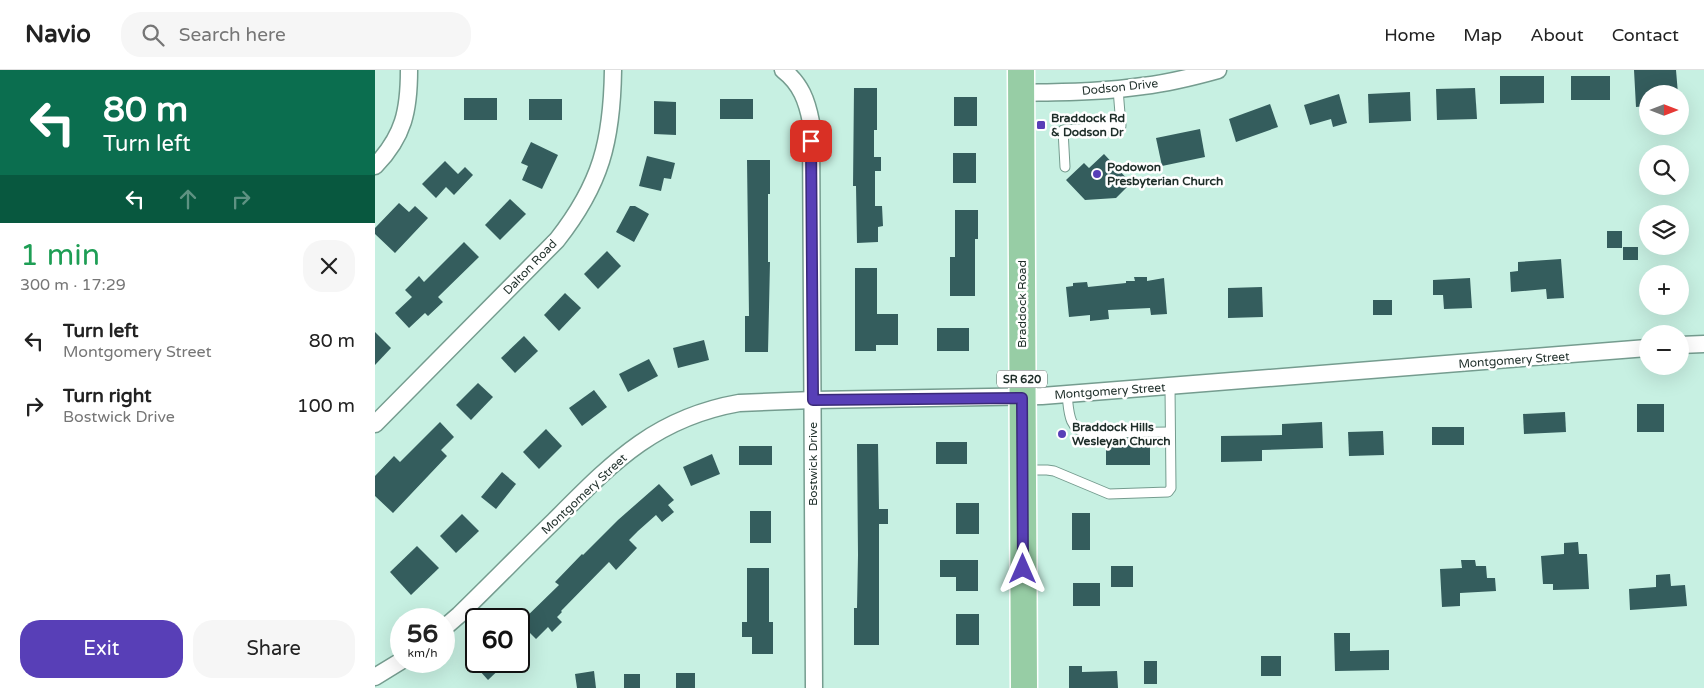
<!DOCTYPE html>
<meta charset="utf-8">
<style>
body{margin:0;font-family:"Varela Round",sans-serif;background:#f6f6f6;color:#222;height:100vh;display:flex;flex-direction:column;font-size:19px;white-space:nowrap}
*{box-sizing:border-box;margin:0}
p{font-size:16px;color:#767676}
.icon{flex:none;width:28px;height:28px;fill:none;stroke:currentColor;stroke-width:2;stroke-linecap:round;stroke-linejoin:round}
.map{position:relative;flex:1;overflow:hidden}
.side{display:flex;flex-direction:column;background:#fff;width:375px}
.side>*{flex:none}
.banner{background:#0b6e4f;color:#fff;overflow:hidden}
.needle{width:32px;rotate:90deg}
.controls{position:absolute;left:1264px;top:15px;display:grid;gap:10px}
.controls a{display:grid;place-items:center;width:50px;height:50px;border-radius:50%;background:#fff;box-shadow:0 5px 20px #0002;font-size:25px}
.speed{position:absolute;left:15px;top:538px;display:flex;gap:10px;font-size:25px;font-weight:700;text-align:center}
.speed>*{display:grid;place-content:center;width:65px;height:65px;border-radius:50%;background:#fff;box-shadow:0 5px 20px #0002;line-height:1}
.speed small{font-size:12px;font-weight:400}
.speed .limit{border:2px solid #111;border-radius:8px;background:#fff;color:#111}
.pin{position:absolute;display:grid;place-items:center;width:42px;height:42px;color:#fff;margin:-21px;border-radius:10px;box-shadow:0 2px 8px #0006}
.me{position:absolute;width:55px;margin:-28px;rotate:0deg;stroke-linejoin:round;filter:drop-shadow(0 0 4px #0008)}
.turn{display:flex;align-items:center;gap:18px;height:105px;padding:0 20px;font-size:22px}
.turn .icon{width:65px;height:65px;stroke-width:2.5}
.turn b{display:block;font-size:35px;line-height:42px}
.lanes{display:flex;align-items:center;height:48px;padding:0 20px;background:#0003;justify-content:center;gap:25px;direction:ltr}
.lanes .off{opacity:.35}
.round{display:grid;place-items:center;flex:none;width:52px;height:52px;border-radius:20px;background:#f6f6f6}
.headline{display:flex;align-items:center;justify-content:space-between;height:85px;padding:0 20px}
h1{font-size:30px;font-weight:600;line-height:38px;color:#1e9e55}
.cta{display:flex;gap:10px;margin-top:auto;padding:10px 20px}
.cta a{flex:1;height:58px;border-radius:20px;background:#583fb7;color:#fff;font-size:20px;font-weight:600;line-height:58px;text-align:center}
.cta a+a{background:#f6f6f6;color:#222}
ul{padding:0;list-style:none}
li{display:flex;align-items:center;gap:15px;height:65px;padding:0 20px}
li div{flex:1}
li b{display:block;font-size:19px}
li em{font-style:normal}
header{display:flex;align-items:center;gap:30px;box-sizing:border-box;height:70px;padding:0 25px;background:#fff;border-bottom:1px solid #e0e0e0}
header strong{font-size:24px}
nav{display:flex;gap:28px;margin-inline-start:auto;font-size:18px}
.search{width:350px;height:45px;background:#f6f6f6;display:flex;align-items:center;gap:12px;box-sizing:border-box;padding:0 18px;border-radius:20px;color:#767676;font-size:19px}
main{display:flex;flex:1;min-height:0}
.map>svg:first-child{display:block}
</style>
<header>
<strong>Navio</strong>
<div class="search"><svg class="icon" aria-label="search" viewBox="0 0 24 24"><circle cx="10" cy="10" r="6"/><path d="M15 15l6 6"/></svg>Search here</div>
<nav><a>Home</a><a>Map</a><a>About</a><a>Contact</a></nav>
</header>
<main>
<section class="side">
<div class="banner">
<div class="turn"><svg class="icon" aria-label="left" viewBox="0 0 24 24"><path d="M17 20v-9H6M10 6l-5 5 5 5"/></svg><div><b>80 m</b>Turn left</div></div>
<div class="lanes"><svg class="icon" aria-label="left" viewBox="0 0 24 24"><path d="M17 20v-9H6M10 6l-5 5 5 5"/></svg><svg class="icon off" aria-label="ahead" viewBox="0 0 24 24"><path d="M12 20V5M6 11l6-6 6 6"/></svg><svg class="icon off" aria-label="right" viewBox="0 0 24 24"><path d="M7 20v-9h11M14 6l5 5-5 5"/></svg></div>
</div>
<div class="headline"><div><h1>1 min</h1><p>300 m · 17:29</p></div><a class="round"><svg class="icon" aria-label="close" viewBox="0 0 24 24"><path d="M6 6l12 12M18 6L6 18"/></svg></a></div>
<ul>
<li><svg class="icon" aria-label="left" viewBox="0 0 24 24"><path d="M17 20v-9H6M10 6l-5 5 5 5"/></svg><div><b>Turn left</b><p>Montgomery Street</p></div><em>80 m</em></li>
<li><svg class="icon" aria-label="right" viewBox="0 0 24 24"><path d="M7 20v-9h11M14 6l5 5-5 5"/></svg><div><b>Turn right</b><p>Bostwick Drive</p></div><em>100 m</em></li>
</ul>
<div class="cta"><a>Exit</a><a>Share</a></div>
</section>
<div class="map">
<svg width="1329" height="618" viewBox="0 0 1329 618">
<rect width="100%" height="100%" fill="#c7f0e2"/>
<g fill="#345d5d">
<path d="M 1259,0 L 1301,0 L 1303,24 L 1272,24 L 1272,36 L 1261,37 Z"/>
<path d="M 1125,6 L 1169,6 L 1169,33 L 1125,34 Z"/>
<rect x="1196" y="6" width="39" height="24"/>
<path d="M 479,18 L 502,18 L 502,60 L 499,60 L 499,87 L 506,87 L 506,101 L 500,101 L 500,136 L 507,136 L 508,156 L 503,157 L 503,172 L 482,173 L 481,116 L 478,116 Z"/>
<path d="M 1100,18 L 1102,49 L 1062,50 L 1061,19 Z"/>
<path d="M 1035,22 L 1036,51 L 994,53 L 993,24 Z"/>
<path d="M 964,24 L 972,53 L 958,57 L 956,49 L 935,55 L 929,35 Z"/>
<rect x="579" y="27" width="23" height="29"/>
<rect x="89" y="28" width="33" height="22"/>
<rect x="154" y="29" width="33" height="21"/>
<rect x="345" y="29" width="33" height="20"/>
<path d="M 279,31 L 301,32 L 301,65 L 279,64 Z"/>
<path d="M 895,34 L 903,57 L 861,72 L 854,49 Z"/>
<path d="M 825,59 L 830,87 L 787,96 L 781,68 Z"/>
<path d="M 156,72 L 183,85 L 167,119 L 147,110 L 153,96 L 146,93 Z"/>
<rect x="578" y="83" width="23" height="30"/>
<path d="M 729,84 L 756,113 L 741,128 L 710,130 L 691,110 L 709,93 L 714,98 Z"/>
<path d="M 272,86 L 300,93 L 296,109 L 289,108 L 286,121 L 264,116 Z"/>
<path d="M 372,90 L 395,90 L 395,124 L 393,124 L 393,192 L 395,192 L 393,282 L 370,282 L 370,246 L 374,246 Z"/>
<path d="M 70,91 L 83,104 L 90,97 L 98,105 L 79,125 L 71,117 L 61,128 L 47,114 Z"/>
<path d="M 135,129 L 151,144 L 125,170 L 110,155 Z"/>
<path d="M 24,133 L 34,142 L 40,136 L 53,148 L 20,183 L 0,164 L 0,158 Z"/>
<path d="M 255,136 L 260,136 L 274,144 L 259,172 L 241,162 Z"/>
<path d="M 580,140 L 603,140 L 603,169 L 600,169 L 600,226 L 575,226 L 575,187 L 580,187 Z"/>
<rect x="1232" y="161" width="15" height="17"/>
<path d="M 89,172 L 104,187 L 63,227 L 68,232 L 53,246 L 50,243 L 34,258 L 20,243 L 37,227 L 30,220 L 44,206 L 49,212 Z"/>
<rect x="1248" y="177" width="15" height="13"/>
<path d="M 232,181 L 246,196 L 223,219 L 209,204 Z"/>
<path d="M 1186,189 L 1189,228 L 1172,229 L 1171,219 L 1136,222 L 1135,202 L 1143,201 L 1143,192 Z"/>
<path d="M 480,198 L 502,198 L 502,244 L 523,244 L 523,275 L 501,275 L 501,281 L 480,281 Z"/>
<path d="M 759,207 L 772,207 L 772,211 L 789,208 L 792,244 L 776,245 L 775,238 L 733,240 L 734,249 L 715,251 L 715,245 L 694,247 L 691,217 L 698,216 L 698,213 L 712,212 L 713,217 L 751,213 L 751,211 L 760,211 Z"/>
<path d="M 1095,208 L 1097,238 L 1069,239 L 1068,225 L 1058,225 L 1058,210 Z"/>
<path d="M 887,217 L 888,247 L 853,248 L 853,218 Z"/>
<path d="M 190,223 L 206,238 L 184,261 L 169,245 Z"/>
<rect x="998" y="230" width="19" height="15"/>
<rect x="562" y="258" width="32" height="23"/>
<path d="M 0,262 L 16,278 L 0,295 Z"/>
<path d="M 149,266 L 163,281 L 140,303 L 126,288 Z"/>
<path d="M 329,270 L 334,290 L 303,298 L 298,278 Z"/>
<path d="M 274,289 L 283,306 L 253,322 L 244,304 Z"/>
<path d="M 103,313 L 118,327 L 96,350 L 81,335 Z"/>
<path d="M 219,320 L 232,337 L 207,356 L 194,338 Z"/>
<rect x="1262" y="334" width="27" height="28"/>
<path d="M 1190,342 L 1191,362 L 1149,364 L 1148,344 Z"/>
<path d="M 65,352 L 79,367 L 66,380 L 72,386 L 18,443 L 0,426 L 0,406 L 19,386 L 25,392 Z"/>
<path d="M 947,352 L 948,378 L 887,380 L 887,391 L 846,392 L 846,366 L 907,365 L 907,354 Z"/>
<rect x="1057" y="357" width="32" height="18"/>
<path d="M 171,359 L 187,376 L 164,399 L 148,382 Z"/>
<path d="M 1008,361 L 1009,385 L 974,386 L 973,362 Z"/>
<path d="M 775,368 L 775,395 L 731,395 L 731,369 Z"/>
<rect x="561" y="372" width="31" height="22"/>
<path d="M 482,374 L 503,374 L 504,439 L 513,439 L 513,454 L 504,454 L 504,575 L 479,575 L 479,538 L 482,538 L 483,485 Z"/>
<rect x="364" y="376" width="33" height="19"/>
<path d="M 337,384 L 345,404 L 316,416 L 308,397 Z"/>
<path d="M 127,402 L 141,414 L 121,439 L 106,427 Z"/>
<path d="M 284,414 L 299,430 L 293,435 L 299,442 L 287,452 L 281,445 L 263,461 L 254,470 L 262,478 L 241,500 L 234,492 L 186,541 L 187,542 L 182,547 L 187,552 L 177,562 L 173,557 L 161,569 L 145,553 L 184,515 L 180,512 L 207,484 L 208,485 L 243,450 Z"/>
<rect x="581" y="433" width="23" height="31"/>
<rect x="375" y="441" width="21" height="32"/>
<rect x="697" y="443" width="18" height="37"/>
<path d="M 87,444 L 104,461 L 81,483 L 65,466 Z"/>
<path d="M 1203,472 L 1204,484 L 1212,484 L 1214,519 L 1178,520 L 1178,514 L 1168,514 L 1166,486 L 1189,484 L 1189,473 Z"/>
<path d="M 42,476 L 64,498 L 36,525 L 15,502 Z"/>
<path d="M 565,490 L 603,490 L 603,521 L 581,521 L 581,507 L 565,507 Z"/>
<path d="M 1086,490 L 1100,490 L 1101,496 L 1111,496 L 1112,508 L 1120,508 L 1121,521 L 1085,523 L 1085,536 L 1067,537 L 1065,499 L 1087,498 Z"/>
<rect x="736" y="496" width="22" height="21"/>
<path d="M 372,498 L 394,498 L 394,552 L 398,552 L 398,584 L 377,584 L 377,567 L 367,567 L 367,552 L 372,552 Z"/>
<path d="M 1295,504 L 1296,516 L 1310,515 L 1312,536 L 1255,540 L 1254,519 L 1281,517 L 1281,505 Z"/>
<rect x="698" y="513" width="27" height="23"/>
<rect x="581" y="544" width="23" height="31"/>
<path d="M 959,563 L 975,563 L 975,581 L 1014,580 L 1014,600 L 960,601 Z"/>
<rect x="886" y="586" width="20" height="20"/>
<path d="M 96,591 L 133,591 L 113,610 Z"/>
<rect x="769" y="591" width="13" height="23"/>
<path d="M 694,596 L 707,596 L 707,602 L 742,601 L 743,618 L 694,618 Z"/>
<path d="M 219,601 L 221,618 L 202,618 L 200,604 Z"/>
<rect x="301" y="603" width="19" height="15"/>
<rect x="249" y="604" width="16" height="14"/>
</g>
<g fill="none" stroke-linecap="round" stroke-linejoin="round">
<defs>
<g id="lane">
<path d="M 690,97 L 688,60 L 746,56 L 743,19"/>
<path d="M 692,325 C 694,341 693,359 712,363 L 795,362"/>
<path d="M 649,400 L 672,400 L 679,401 L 734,424 L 793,422 L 796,418 L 795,317"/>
</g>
<g id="street">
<path d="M 408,0 C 426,14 432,31 436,52 L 439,618"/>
<path d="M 646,23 C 686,22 728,22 768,16 C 793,13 818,7 843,0"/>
<path d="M 0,96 C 29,66 34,40 34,0"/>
<path d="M 1305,275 L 1329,274"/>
<path d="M 0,354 L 182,170 C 226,114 237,71 238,0"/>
<path d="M 69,558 L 84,545 C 116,514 147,482 179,451 C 237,393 279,348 364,333 L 438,330 L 667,326 L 1272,278"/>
<path d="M 0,607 L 26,591"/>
</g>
<path id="primary" d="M 646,0 L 649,618"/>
</defs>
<use href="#lane" stroke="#759c8f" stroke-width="11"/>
<use href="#street" stroke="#759c8f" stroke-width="19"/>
<use href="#primary" stroke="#fff" stroke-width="29"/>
<use href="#lane" stroke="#fff" stroke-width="9"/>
<use href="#street" stroke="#fff" stroke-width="16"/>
<use href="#primary" stroke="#97cda5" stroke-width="26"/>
</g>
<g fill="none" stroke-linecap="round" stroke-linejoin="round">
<defs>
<path id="route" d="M 436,71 L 438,330 L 647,328 L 648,499"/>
</defs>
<use href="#route" stroke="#392977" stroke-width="12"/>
<use href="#route" stroke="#583fb7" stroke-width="9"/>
</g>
<g fill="#583fb7" stroke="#fff" stroke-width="2">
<rect x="661" y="50" width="10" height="10" rx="2.5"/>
<circle cx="722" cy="104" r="5"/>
<circle cx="687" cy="364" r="5"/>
</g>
<g text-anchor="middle" stroke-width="5" stroke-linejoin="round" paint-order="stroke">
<rect fill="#fff" stroke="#616c68" stroke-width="1" x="622" y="300.5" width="50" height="17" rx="4"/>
<g font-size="11" font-weight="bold" fill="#1d2d28">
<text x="647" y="313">SR 620</text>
</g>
<g font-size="12" fill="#1d2d28" stroke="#fff">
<text transform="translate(745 17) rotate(-6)" y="4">Dodson Drive</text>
<text transform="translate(155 197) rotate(-46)" y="4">Dalton Road</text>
<text transform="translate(647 234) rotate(-90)" y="4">Braddock Road</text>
<text transform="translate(1139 290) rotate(-4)" y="4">Montgomery Street</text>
<text transform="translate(735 321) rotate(-4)" y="4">Montgomery Street</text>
<text transform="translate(438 394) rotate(-90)" y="4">Bostwick Drive</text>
<text transform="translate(209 424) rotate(-43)" y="4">Montgomery Street</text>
</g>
<g font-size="12" font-weight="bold" fill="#1d2d28" stroke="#fff" text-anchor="start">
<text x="676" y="52">Braddock Rd<tspan x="676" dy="14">&amp; Dodson Dr</tspan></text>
<text x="732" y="101">Podowon<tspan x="732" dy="14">Presbyterian Church</tspan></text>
<text x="697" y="361">Braddock Hills<tspan x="697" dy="14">Wesleyan Church</tspan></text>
</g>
</g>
</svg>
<div class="controls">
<a><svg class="needle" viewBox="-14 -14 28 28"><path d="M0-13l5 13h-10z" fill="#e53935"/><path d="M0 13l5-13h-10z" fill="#767676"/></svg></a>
<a><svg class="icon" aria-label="search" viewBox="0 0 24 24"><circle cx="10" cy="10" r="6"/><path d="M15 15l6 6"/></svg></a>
<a><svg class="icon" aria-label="layers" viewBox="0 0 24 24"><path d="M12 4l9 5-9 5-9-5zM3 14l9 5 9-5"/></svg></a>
<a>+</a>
<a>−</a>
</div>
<div class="speed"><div>56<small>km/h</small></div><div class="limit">60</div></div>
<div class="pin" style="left:436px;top:71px;background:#d93025"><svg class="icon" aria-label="arrive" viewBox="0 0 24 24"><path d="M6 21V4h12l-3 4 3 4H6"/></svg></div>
<svg class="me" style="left:648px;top:499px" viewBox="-20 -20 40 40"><path d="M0-17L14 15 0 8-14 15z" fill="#583fb7" stroke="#fff" stroke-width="4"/></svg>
</div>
</main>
